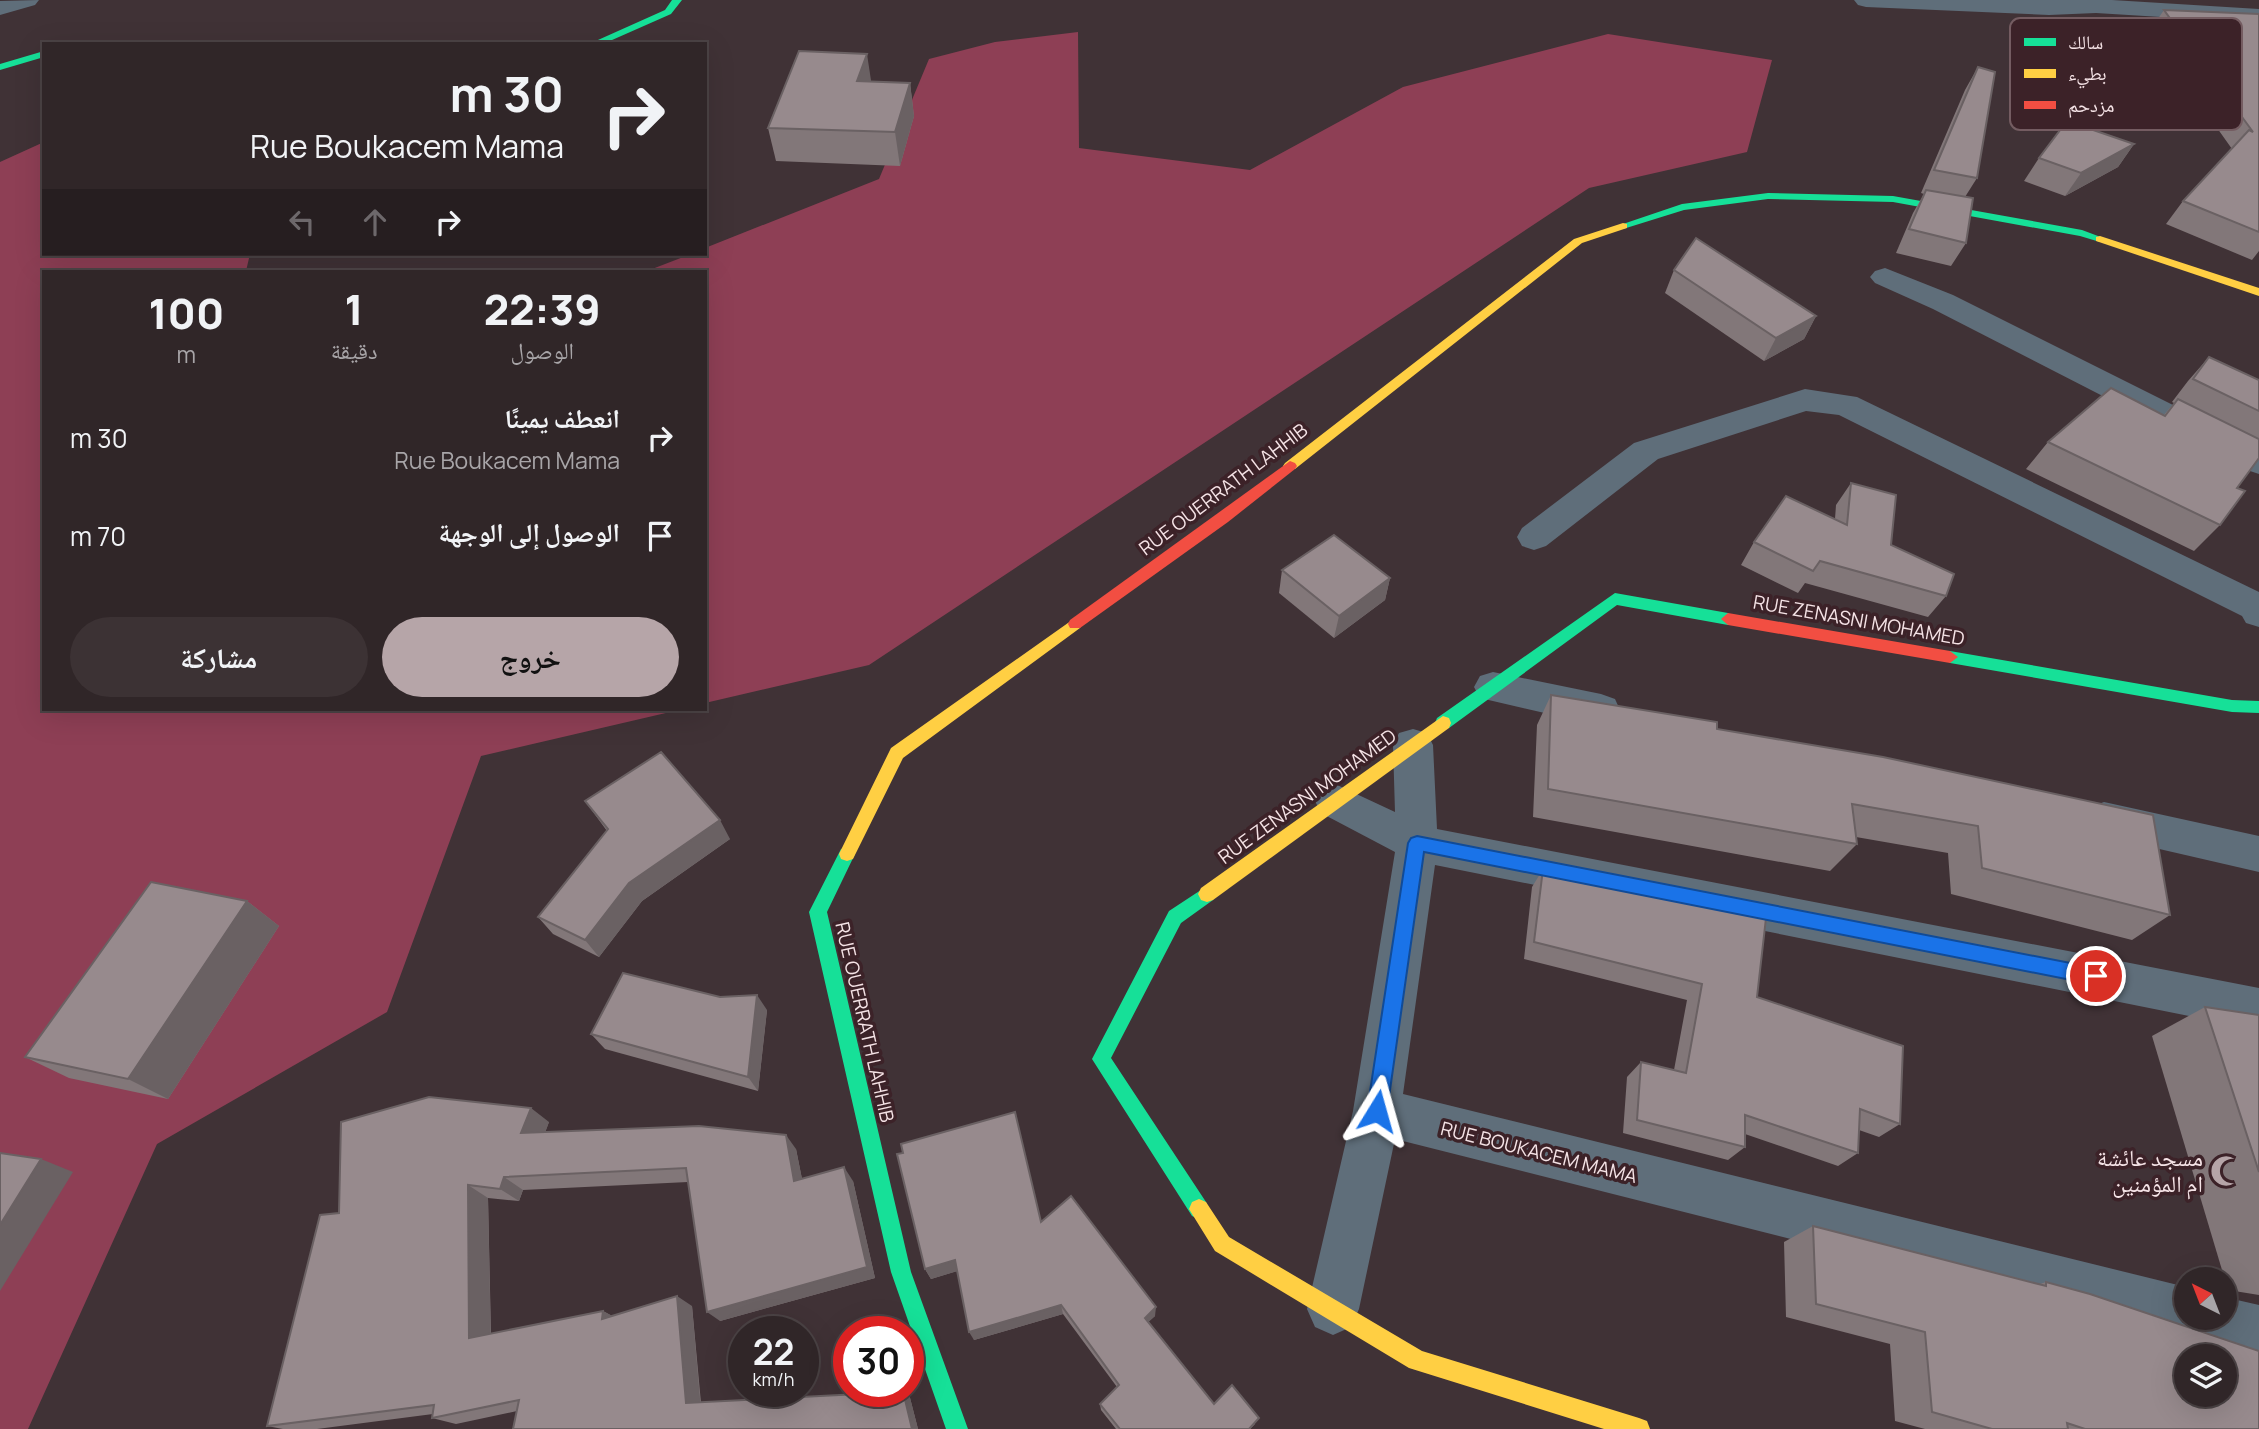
<!DOCTYPE html>
<html lang="ar">
<meta charset="utf-8">
<style>
body{margin:0;font-family:Manrope,"Noto Naskh Arabic",sans-serif;background:#3c3234;color:#f1f3f6;direction:rtl;height:100vh;display:flex;flex-direction:column;font-size:26px;white-space:nowrap}
*{box-sizing:border-box;margin:0}
p{font-size:23px;color:#a8a5a8}
.icon{flex:none;width:38px;height:38px;fill:none;stroke:currentColor;stroke-width:2;stroke-linecap:round;stroke-linejoin:round}
.map{position:relative;flex:1;overflow:hidden;direction:ltr}
.sheet{position:absolute;left:42px;top:270px;width:665px;height:441px;display:flex;flex-direction:column;background:#302628;border-radius:0px;box-shadow:0 7px 28px #0002,0 0 0 2px #4b4345;direction:rtl}
.sheet>*{flex:none}
.top-card{position:absolute;left:42px;top:42px;width:665px;height:214px;border-radius:0px;box-shadow:0 7px 28px #0002,0 0 0 2px #4b4345;direction:rtl;background:#302628;color:#f1f3f6;overflow:hidden}
.needle{width:46px;rotate:318deg}
.controls{position:absolute;left:2174px;top:1267px;display:grid;gap:14px}
.controls a{display:grid;place-items:center;width:63px;height:63px;border-radius:50%;background:#302628;box-shadow:0 7px 28px #0002,0 0 0 2px #4b4345;font-size:35px}
.speed{position:absolute;left:728px;top:1316px;display:flex;gap:14px;font-size:35px;font-weight:700;text-align:center}
.speed>*{display:grid;place-content:center;width:91px;height:91px;border-radius:50%;background:#302628;box-shadow:0 7px 28px #0002,0 0 0 2px #4b4345;line-height:1}
.speed small{font-size:18px;font-weight:400}
.speed .limit{border:10px solid #d22;background:#fff;color:#111}
.pin{position:absolute;display:grid;place-items:center;width:60px;height:60px;color:#fff;margin:-30px;border:4px solid #fff;border-radius:50%;box-shadow:0 2px 7px #0007}
.me{position:absolute;width:77px;margin:-38px;rotate:8deg;stroke-linejoin:round;filter:drop-shadow(0 0 5px #0008)}
.turn{display:flex;align-items:center;gap:24px;height:147px;padding:0 28px;font-size:32px}
.turn .icon{width:91px;height:91px;stroke-width:2.5}
.turn b{display:block;font-size:49px;line-height:60px}
.lanes{display:flex;align-items:center;height:66px;padding:0 28px;background:#0003;justify-content:center;gap:35px;direction:ltr}
.lanes .off{opacity:.35}
.eta{display:flex;justify-content:space-evenly;align-items:center;height:119px;text-align:center}
.eta b{font-size:42px;font-weight:800;line-height:49px}
.action{display:flex;gap:14px;margin-top:auto;padding:14px 28px}
.action a{flex:1;height:80px;border-radius:42px;background:#b6a5a8;color:#111;font-size:28px;font-weight:800;line-height:80px;text-align:center}
.action a+a{background:#3c3234;color:#f1f3f6}
ul{padding:0;list-style:none}
li{display:flex;align-items:center;gap:21px;height:98px;padding:0 28px}
li div{flex:1}
li b{display:block;font-size:26px}
li em{font-style:normal}
.map>svg:first-child{display:block}
</style>
<div class="map">
<svg width="2259" height="1429" viewBox="0 0 2259 1429">
<rect width="100%" height="100%" fill="#403236"/>
<g fill="#8e3f55">
<path d="M 1078,32 L 1079,148 L 1250,170 L 1403,87 L 1608,34 L 1772,60 L 1747,152 L 1589,188 L 869,665 L 705,703 L 705,271 L 647,271 L 691,254 L 705,254 L 705,248 L 879,179 L 929,59 L 995,42 Z"/>
<path d="M 44,142 L 44,254 L 250,254 L 246,271 L 44,271 L 44,709 L 683,709 L 481,756 L 387,1012 L 157,1144 L 28,1429 L 0,1429 L 0,162 Z"/>
</g>
<g fill="none" stroke-linecap="round" stroke-linejoin="round">
<g fill="#5f6e7a" fill-rule="evenodd">
<path d="M 39,0 L 35,5 L 0,15 L 0,1 Z"/>
<path d="M 1854,0 L 2112,0 L 2259,9 L 2259,23 L 2096,13 L 2049,15 L 1866,7 L 1858,5 Z"/>
<path d="M 1885,268 L 1953,295 L 2259,448 L 2259,474 L 2247,470 L 1933,309 L 1875,283 L 1870,277 L 1875,271 Z"/>
<path d="M 1805,389 L 1857,397 L 2259,592 L 2259,627 L 2246,623 L 2242,616 L 1839,415 L 1806,411 L 1658,459 L 1546,546 L 1534,550 L 1522,546 L 1517,537 L 1522,528 L 1634,443 Z"/>
<path d="M 1493,672 L 1601,694 L 1615,699 L 1620,710 L 1615,721 L 1601,726 L 1480,698 L 1474,687 L 1480,676 Z"/>
<path d="M 1413,729 L 1427,733 L 1433,745 L 1437,829 L 2259,988 L 2259,1030 L 1435,865 L 1403,1094 L 2186,1287 L 2186,1318 L 2224,1318 L 2224,1297 L 2259,1305 L 2259,1357 L 2190,1337 L 2186,1339 L 1395,1139 L 1359,1309 L 1351,1327 L 1333,1335 L 1315,1327 L 1307,1309 L 1353,1111 L 1395,852 L 1321,813 L 1315,801 L 1321,789 L 1335,784 L 1395,812 L 1393,745 L 1399,733 Z"/>
<path d="M 2104,802 L 2259,836 L 2259,872 L 2090,833 L 2084,820 L 2090,807 Z"/>
</g>
<g fill="#16e098" fill-rule="evenodd">
<path d="M 672,0 L 682,0 L 671,14 L 603,44 L 589,44 L 665,10 Z"/>
<path d="M 44,51 L 44,57 L 0,70 L 0,64 Z"/>
<path d="M 1768,193 L 1893,196 L 2082,230 L 2106,239 L 2100,242 L 2080,236 L 1893,202 L 1768,199 L 1684,210 L 1623,229 L 1617,226 L 1682,204 Z"/>
<path d="M 1615,593 L 1728,613 L 1735,619 L 1728,625 L 1617,605 L 1449,728 L 1437,728 L 1435,723 L 1437,718 Z"/>
<path d="M 1950,651 L 2232,700 L 2259,701 L 2259,713 L 2232,712 L 1950,663 L 1942,657 Z"/>
<path d="M 847,847 L 853,849 L 855,854 L 827,912 L 911,1272 L 968,1429 L 946,1429 L 891,1272 L 809,912 L 841,849 Z"/>
<path d="M 1207,886 L 1213,888 L 1216,894 L 1213,900 L 1181,923 L 1111,1058 L 1206,1202 L 1209,1209 L 1206,1216 L 1199,1219 L 1192,1216 L 1092,1059 L 1169,911 Z"/>
</g>
<g fill="#ffcf43" fill-rule="evenodd">
<path d="M 1623,223 L 1627,224 L 1627,228 L 1582,243 L 1295,469 L 1285,469 L 1283,466 L 1285,463 L 1574,239 Z"/>
<path d="M 2100,236 L 2259,288 L 2259,296 L 2096,241 L 2096,237 Z"/>
<path d="M 1075,618 L 1082,624 L 1080,628 L 903,758 L 853,859 L 847,861 L 841,859 L 839,854 L 891,748 Z"/>
<path d="M 1443,716 L 1449,718 L 1451,723 L 1449,728 L 1213,900 L 1207,902 L 1201,900 L 1198,894 L 1201,888 Z"/>
<path d="M 1199,1199 L 1206,1202 L 1229,1237 L 1422,1351 L 1639,1418 L 1647,1421 L 1650,1429 L 1604,1429 L 1409,1368 L 1215,1251 L 1189,1209 L 1192,1202 Z"/>
</g>
<g fill="#f24e42" fill-rule="evenodd">
<path d="M 1290,461 L 1295,463 L 1297,466 L 1295,469 L 1228,522 L 1080,628 L 1070,628 L 1068,624 L 1070,620 Z"/>
<path d="M 1728,613 L 1950,651 L 1958,657 L 1950,663 L 1728,625 L 1721,619 Z"/>
</g>
</g>
<g fill="#827779">
<path d="M 2164,10 L 2259,14 L 2259,251 L 2252,260 L 2166,224 L 2183,201 L 2232,149 L 2149,32 Z"/>
<path d="M 1978,67 L 1977,178 L 1965,197 L 1966,243 L 1951,266 L 1896,253 L 1913,213 L 1924,194 L 1921,193 L 1965,90 Z"/>
<path d="M 871,81 L 910,83 L 914,116 L 900,166 L 776,161 L 768,128 Z"/>
<path d="M 2134,144 L 2118,167 L 2065,196 L 2024,181 L 2039,158 Z"/>
<path d="M 1674,270 L 1816,316 L 1804,339 L 1764,361 L 1665,293 Z"/>
<path d="M 2209,357 L 2259,380 L 2259,458 L 2237,488 L 2220,525 L 2194,551 L 2026,469 L 2048,442 L 2163,416 L 2174,403 L 2172,402 L 2188,381 Z"/>
<path d="M 1851,483 L 1891,545 L 1946,596 L 1928,617 L 1805,583 L 1798,593 L 1741,565 L 1754,542 L 1835,519 L 1836,505 Z"/>
<path d="M 1282,570 L 1390,578 L 1385,600 L 1334,638 L 1279,593 Z"/>
<path d="M 1551,695 L 1717,729 L 1883,757 L 2170,915 L 2132,940 L 1951,894 L 1948,853 L 1856,837 L 1857,844 L 1830,871 L 1533,817 L 1537,725 Z"/>
<path d="M 585,801 L 730,839 L 642,901 L 599,957 L 553,934 L 538,917 L 607,831 Z"/>
<path d="M 1543,869 L 1757,997 L 1900,1124 L 1879,1137 L 1859,1130 L 1858,1153 L 1838,1166 L 1745,1134 L 1745,1147 L 1728,1160 L 1623,1133 L 1627,1077 L 1641,1062 L 1674,1070 L 1687,1000 L 1524,959 L 1532,887 Z"/>
<path d="M 247,901 L 279,926 L 168,1099 L 69,1078 L 25,1057 Z"/>
<path d="M 2205,1007 L 2259,1015 L 2259,1295 L 2228,1290 L 2152,1036 Z"/>
<path d="M 767,1010 L 758,1091 L 605,1049 L 591,1034 Z"/>
<path d="M 549,1122 L 545,1132 L 796,1149 L 802,1179 L 853,1181 L 875,1278 L 720,1321 L 688,1182 L 523,1190 L 519,1201 L 488,1198 L 491,1334 L 603,1311 L 612,1316 L 692,1306 L 701,1403 L 908,1391 L 908,1390 L 918,1429 L 517,1411 L 456,1424 L 432,1418 L 433,1414 L 317,1429 L 283,1429 L 267,1426 L 339,1213 Z"/>
<path d="M 1041,1222 L 1155,1316 L 1148,1322 L 1214,1404 L 1255,1424 L 1250,1429 L 1116,1429 L 1101,1410 L 1100,1404 L 1117,1387 L 1063,1314 L 974,1340 L 957,1271 L 931,1279 L 925,1269 Z"/>
<path d="M 1813,1226 L 2040,1284 L 2046,1282 L 2259,1429 L 1925,1429 L 1895,1421 L 1890,1344 L 1786,1317 L 1784,1242 Z"/>
</g>
<g fill="#6a6163">
<path d="M 867,54 L 872,87 L 857,81 Z"/>
<path d="M 910,83 L 914,116 L 900,166 L 895,132 Z"/>
<path d="M 2134,144 L 2118,167 L 2065,196 L 2081,173 Z"/>
<path d="M 1816,316 L 1804,339 L 1764,361 L 1776,338 Z"/>
<path d="M 1390,578 L 1385,600 L 1334,638 L 1339,616 Z"/>
<path d="M 720,820 L 730,839 L 642,901 L 599,957 L 585,940 L 629,883 Z"/>
<path d="M 247,901 L 279,926 L 168,1099 L 128,1079 Z"/>
<path d="M 757,995 L 767,1010 L 758,1091 L 748,1077 Z"/>
<path d="M 531,1108 L 549,1122 L 540,1147 L 521,1133 Z"/>
<path d="M 786,1135 L 796,1149 L 805,1194 L 794,1181 Z"/>
<path d="M 41,1159 L 73,1172 L 0,1291 L 0,1225 Z"/>
<path d="M 844,1167 L 853,1181 L 875,1278 L 720,1321 L 707,1312 Z"/>
<path d="M 504,1177 L 523,1190 L 519,1201 L 500,1189 Z"/>
<path d="M 468,1185 L 488,1198 L 491,1347 L 469,1338 Z"/>
<path d="M 955,1260 L 961,1270 L 931,1279 L 925,1269 Z"/>
<path d="M 677,1296 L 692,1306 L 701,1410 L 686,1403 Z"/>
<path d="M 1061,1305 L 1063,1314 L 974,1340 L 969,1332 Z"/>
<path d="M 1156,1307 L 1155,1316 L 1144,1326 L 1145,1318 Z"/>
<path d="M 603,1311 L 620,1320 L 602,1319 Z"/>
<path d="M 908,1390 L 918,1429 L 912,1429 L 903,1391 L 908,1391 Z"/>
</g>
<g fill="#978a8d" stroke="#6a6163" stroke-width="2" fill-rule="evenodd">
<path d="M 2164,10 L 2259,14 L 2259,232 L 2183,201 L 2249,130 L 2253,132 Z"/>
<path d="M 799,51 L 867,54 L 857,81 L 910,83 L 895,132 L 768,128 Z"/>
<path d="M 1978,67 L 1995,72 L 1977,178 L 1934,170 Z"/>
<path d="M 2067,121 L 2134,144 L 2081,173 L 2039,158 Z"/>
<path d="M 1926,190 L 1973,198 L 1966,243 L 1909,229 Z"/>
<path d="M 1696,238 L 1816,316 L 1776,338 L 1674,270 Z"/>
<path d="M 2209,357 L 2259,380 L 2259,411 L 2193,379 Z"/>
<path d="M 2111,388 L 2165,416 L 2178,399 L 2259,439 L 2259,458 L 2237,488 L 2245,491 L 2220,525 L 2048,442 Z"/>
<path d="M 1851,483 L 1896,495 L 1891,545 L 1954,574 L 1946,596 L 1820,561 L 1813,571 L 1754,542 L 1786,496 L 1847,525 Z"/>
<path d="M 1334,535 L 1390,578 L 1339,616 L 1282,570 Z"/>
<path d="M 1551,695 L 1717,722 L 1717,729 L 1883,757 L 2153,815 L 2170,915 L 1982,868 L 1978,826 L 1852,804 L 1857,844 L 1548,789 Z"/>
<path d="M 661,752 L 720,820 L 629,883 L 585,940 L 538,917 L 608,829 L 585,801 Z"/>
<path d="M 1543,869 L 1733,907 L 1766,918 L 1757,997 L 1903,1046 L 1900,1124 L 1860,1109 L 1858,1153 L 1745,1115 L 1745,1147 L 1637,1120 L 1641,1062 L 1686,1073 L 1702,984 L 1534,942 Z"/>
<path d="M 151,882 L 247,901 L 128,1079 L 25,1057 Z"/>
<path d="M 623,973 L 720,997 L 757,995 L 748,1077 L 591,1034 Z"/>
<path d="M 2205,1007 L 2259,1015 L 2259,1172 Z"/>
<path d="M 429,1097 L 531,1108 L 521,1133 L 699,1126 L 786,1135 L 794,1181 L 844,1167 L 867,1267 L 707,1312 L 686,1168 L 504,1177 L 500,1189 L 468,1185 L 469,1338 L 603,1311 L 602,1319 L 677,1296 L 686,1403 L 859,1394 L 866,1391 L 903,1391 L 912,1429 L 513,1429 L 519,1400 L 432,1418 L 434,1405 L 267,1426 L 320,1215 L 339,1213 L 341,1122 Z"/>
<path d="M 1015,1112 L 1041,1222 L 1071,1196 L 1156,1307 L 1145,1318 L 1214,1404 L 1232,1385 L 1259,1418 L 1249,1429 L 1120,1429 L 1100,1404 L 1119,1385 L 1061,1305 L 969,1332 L 955,1260 L 925,1269 L 897,1154 L 903,1153 L 901,1144 Z"/>
<path d="M 0,1153 L 41,1159 L 0,1225 Z"/>
<path d="M 1813,1226 L 2046,1286 L 2046,1282 L 2090,1294 L 2259,1351 L 2259,1429 L 2085,1429 L 2067,1423 L 2068,1429 L 1992,1429 L 1932,1412 L 1925,1332 L 1816,1304 ZM 2186,1356 L 2224,1356 L 2224,1395 L 2186,1395 Z"/>
</g>
<path fill="#1a73e8" stroke="#114b97" stroke-width="2" d="M 1417,836 L 2096,968 L 2102,970 L 2105,976 L 2102,983 L 2096,985 L 1424,852 L 1387,1111 L 1384,1118 L 1377,1121 L 1370,1118 L 1367,1111 L 1408,843 L 1411,838 Z"/>
<defs>
<symbol id="mosque-bare" viewBox="-9 -9 18 18"><path d="M3.5-4.9A6 6 0 1 0 3.5 4.9A5 5 0 1 1 3.5-4.9Z" fill="#b6a5a8" stroke="#3c2228" stroke-width="2.5" paint-order="stroke"/></symbol>
</defs>
<g fill-rule="evenodd">
<use href="#mosque-bare" x="2204" y="1149" width="44" height="44"/>
</g>
<g text-anchor="middle" stroke-width="7" stroke-linejoin="round" paint-order="stroke">
<g font-size="19" fill="#f5e3e6" stroke="#3c2228">
<text transform="translate(1223 489) rotate(-37)" y="7">RUE OUERRATH LAHHIB</text>
<text transform="translate(1859 620) rotate(10)" y="7">RUE ZENASNI MOHAMED</text>
<text transform="translate(1307 796) rotate(-36)" y="7">RUE ZENASNI MOHAMED</text>
<text transform="translate(865 1022) rotate(77)" y="7">RUE OUERRATH LAHHIB</text>
<text transform="translate(1539 1152) rotate(14)" y="7">RUE BOUKACEM MAMA</text>
</g>
<g font-size="23" fill="#f5e3e6" stroke="#3c2228" text-anchor="end">
<text x="2203" y="1166">مسجد عائشة<tspan x="2203" dy="26">ام المؤمنين</tspan></text>
</g>
</g>
<rect x="2010" y="18" width="232" height="112" rx="10" fill="#3c2228" stroke="#745c61" stroke-width="2"/>
<rect x="2024" y="38" width="32" height="8" fill="#16e098"/>
<rect x="2024" y="69" width="32" height="9" fill="#ffcf43"/>
<rect x="2024" y="101" width="32" height="8" fill="#f24e42"/>
<g font-size="19" fill="#f5e3e6">
<text x="2068" y="49">سالك</text>
<text x="2068" y="80">بطيء</text>
<text x="2068" y="112">مزدحم</text>
</g>
</svg>
<div class="controls">
<a><svg class="needle" viewBox="-14 -14 28 28"><path d="M0-13l5 13h-10z" fill="#e53935"/><path d="M0 13l5-13h-10z" fill="#a8a5a8"/></svg></a>
<a><svg class="icon" aria-label="layers" viewBox="0 0 24 24"><path d="M12 4l9 5-9 5-9-5zM3 14l9 5 9-5"/></svg></a>
</div>
<div class="speed"><div>22<small>km/h</small></div><div class="limit">30</div></div>
<div class="pin" style="left:2096px;top:976px;background:#d93025"><svg class="icon" aria-label="arrive" viewBox="0 0 24 24"><path d="M6 21V4h12l-3 4 3 4H6"/></svg></div>
<svg class="me" style="left:1377px;top:1111px" viewBox="-20 -20 40 40"><path d="M0-17L14 15 0 8-14 15z" fill="#1a73e8" stroke="#fff" stroke-width="4"/></svg>
<div class="top-card">
<div class="turn"><svg class="icon" aria-label="right" viewBox="0 0 24 24"><path d="M7 20v-9h11M14 6l5 5-5 5"/></svg><div><b>30 m</b>Rue Boukacem Mama</div></div>
<div class="lanes"><svg class="icon off" aria-label="left" viewBox="0 0 24 24"><path d="M17 20v-9H6M10 6l-5 5 5 5"/></svg><svg class="icon off" aria-label="ahead" viewBox="0 0 24 24"><path d="M12 20V5M6 11l6-6 6 6"/></svg><svg class="icon" aria-label="right" viewBox="0 0 24 24"><path d="M7 20v-9h11M14 6l5 5-5 5"/></svg></div>
</div>
<section class="sheet">
<div class="eta">
<div><b>22:39</b><p>الوصول</p></div>
<div><b>1</b><p>دقيقة</p></div>
<div><b>100</b><p>m</p></div>
</div>
<ul>
<li><svg class="icon" aria-label="right" viewBox="0 0 24 24"><path d="M7 20v-9h11M14 6l5 5-5 5"/></svg><div><b>انعطف يمينًا</b><p>Rue Boukacem Mama</p></div><em>30 m</em></li>
<li><svg class="icon" aria-label="arrive" viewBox="0 0 24 24"><path d="M6 21V4h12l-3 4 3 4H6"/></svg><div><b>الوصول إلى الوجهة</b></div><em>70 m</em></li>
</ul>
<div class="action"><a>خروج</a><a>مشاركة</a></div>
</section>
</div>
